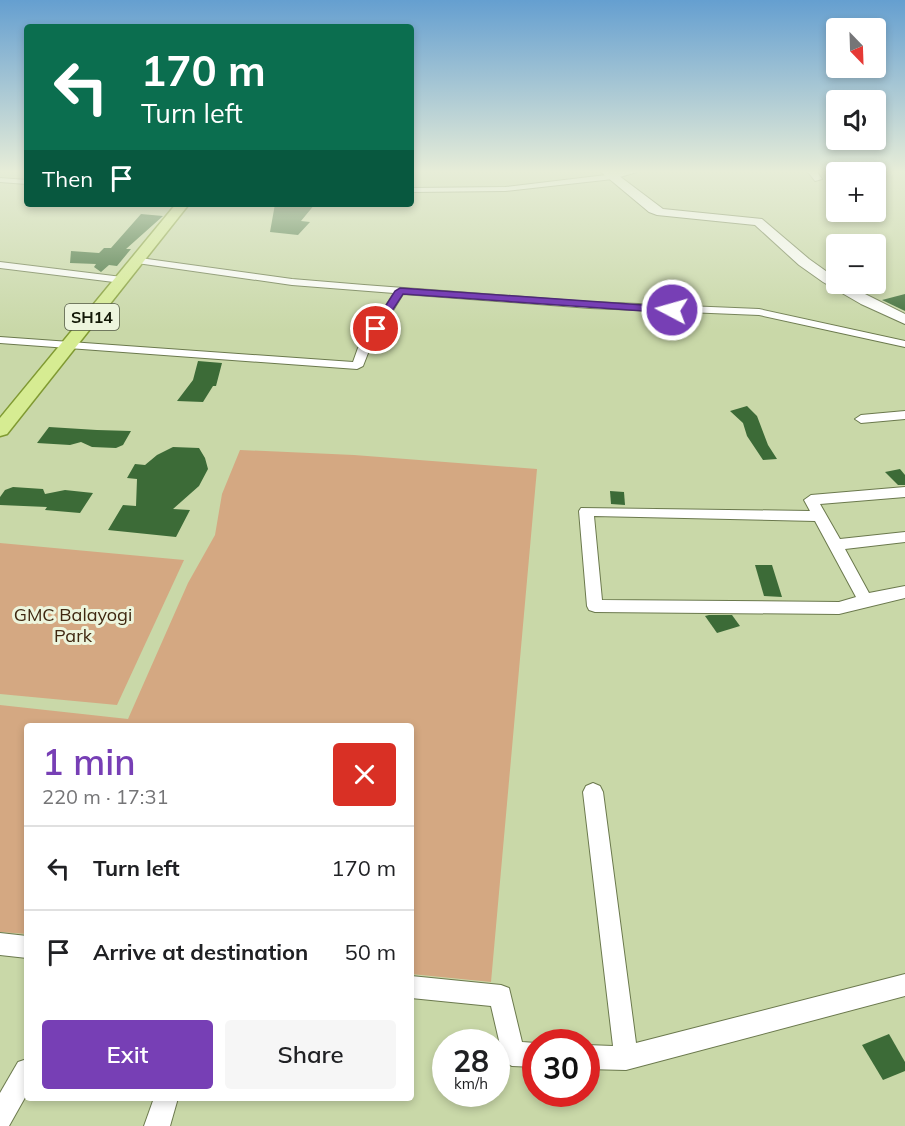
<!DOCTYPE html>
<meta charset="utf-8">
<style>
body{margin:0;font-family:Mulish,sans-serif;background:#f6f6f6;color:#202124;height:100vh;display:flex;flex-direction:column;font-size:22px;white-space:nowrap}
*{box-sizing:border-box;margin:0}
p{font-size:20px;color:#757577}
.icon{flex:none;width:33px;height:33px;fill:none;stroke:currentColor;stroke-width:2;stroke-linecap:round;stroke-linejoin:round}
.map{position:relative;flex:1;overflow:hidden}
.drawer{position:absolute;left:24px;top:723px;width:390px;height:378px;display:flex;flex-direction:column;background:#fff;border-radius:6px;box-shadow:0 3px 9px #0003}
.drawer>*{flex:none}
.banner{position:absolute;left:24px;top:24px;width:390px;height:183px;border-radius:6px;box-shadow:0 3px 9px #0003;background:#0b6e4f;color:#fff;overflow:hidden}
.needle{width:39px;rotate:157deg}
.buttons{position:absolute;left:826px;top:18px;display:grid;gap:12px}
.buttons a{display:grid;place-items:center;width:60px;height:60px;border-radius:6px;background:#fff;box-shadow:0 3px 9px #0003;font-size:30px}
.speed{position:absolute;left:432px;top:1029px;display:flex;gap:12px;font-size:30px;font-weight:700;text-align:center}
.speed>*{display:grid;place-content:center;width:78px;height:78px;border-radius:50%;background:#fff;box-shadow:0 3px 9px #0003;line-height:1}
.speed small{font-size:15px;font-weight:400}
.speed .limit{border:9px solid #d22;background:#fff;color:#111}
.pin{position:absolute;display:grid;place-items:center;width:51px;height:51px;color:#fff;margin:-26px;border:3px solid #fff;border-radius:50%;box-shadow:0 2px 6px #0007}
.me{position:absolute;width:66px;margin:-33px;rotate:276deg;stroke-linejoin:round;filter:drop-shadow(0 0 4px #0008)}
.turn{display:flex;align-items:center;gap:21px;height:126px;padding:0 18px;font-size:27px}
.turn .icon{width:78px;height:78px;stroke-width:2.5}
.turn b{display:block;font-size:42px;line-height:51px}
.then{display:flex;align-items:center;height:57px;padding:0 18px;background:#0003;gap:12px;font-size:22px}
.round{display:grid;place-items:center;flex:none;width:63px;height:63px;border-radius:6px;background:#f6f6f6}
.headline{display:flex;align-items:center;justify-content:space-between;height:102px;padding:0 18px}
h1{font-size:36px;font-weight:600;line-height:45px;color:#773fb5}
.button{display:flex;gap:12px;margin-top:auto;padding:12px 18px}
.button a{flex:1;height:69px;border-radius:6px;background:#773fb5;color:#fff;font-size:24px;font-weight:600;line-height:69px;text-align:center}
.button a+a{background:#f6f6f6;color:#202124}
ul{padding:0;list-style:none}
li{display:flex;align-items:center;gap:18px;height:84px;padding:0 18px;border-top:2px solid #e0e0e0}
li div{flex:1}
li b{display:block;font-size:22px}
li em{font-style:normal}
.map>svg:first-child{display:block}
</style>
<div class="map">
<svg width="905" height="1126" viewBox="0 0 905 1126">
<rect width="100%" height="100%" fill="#c9d8a8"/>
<g fill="#d4a882">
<path d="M 240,450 L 354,455 L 537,469 L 491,982 L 411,974 L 411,726 L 27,726 L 27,934 L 0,932 L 0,705 L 128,719 L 188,583 L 215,535 L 222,494 Z"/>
<path d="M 0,543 L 184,560 L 117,705 L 0,694 Z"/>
</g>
<g fill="#3c6b37">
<path d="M 275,204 L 315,204 L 301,221 L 310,222 L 298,235 L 270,232 Z"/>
<path d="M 141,214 L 163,216 L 126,249 L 131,249 L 117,266 L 109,265 L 101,272 L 94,267 L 96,264 L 70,263 L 71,251 L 99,253 L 104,248 L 111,248 Z"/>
<path d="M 905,294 L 905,311 L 882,300 Z"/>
<path d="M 198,361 L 222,363 L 216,386 L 213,386 L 203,402 L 177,401 L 193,380 Z"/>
<path d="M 747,406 L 757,416 L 768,445 L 777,459 L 763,460 L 747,436 L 743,423 L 730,411 Z"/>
<path d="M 49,427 L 97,430 L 131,431 L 123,445 L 116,448 L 92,447 L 81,442 L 70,445 L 37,443 Z"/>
<path d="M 173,447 L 199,448 L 205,458 L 208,469 L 199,486 L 173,509 L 190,510 L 176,537 L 108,530 L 123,505 L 136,506 L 137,479 L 127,478 L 135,464 L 145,465 L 157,455 Z"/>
<path d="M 900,469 L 905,475 L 905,485 L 898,485 L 885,472 Z"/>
<path d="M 13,487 L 43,489 L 45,494 L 65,490 L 93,493 L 80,513 L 45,510 L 47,507 L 0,505 L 0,497 L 5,490 Z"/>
<path d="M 610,491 L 624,492 L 625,505 L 611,504 Z"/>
<path d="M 755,565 L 772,565 L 782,597 L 764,596 Z"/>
<path d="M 709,615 L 732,615 L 740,626 L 717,633 L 705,616 Z"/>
<path d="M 889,1034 L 905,1062 L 905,1071 L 883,1080 L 862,1045 Z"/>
</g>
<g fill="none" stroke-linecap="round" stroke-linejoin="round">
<defs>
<g id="street">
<path d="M 612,172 L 637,172 L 613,179 L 505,191 L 411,192 L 411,188 L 505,187 L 606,175 Z"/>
<path d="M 808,172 L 817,172 L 822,179 L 815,181 Z"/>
<path d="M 0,178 L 27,180 L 27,184 L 0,182 Z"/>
<path d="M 140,258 L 292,279 L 364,285 L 590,302 L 759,309 L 905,341 L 905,347 L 759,315 L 590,308 L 403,294 L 370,348 L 363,366 L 357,369 L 0,343 L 0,337 L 353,362 L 358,348 L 394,293 L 292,285 L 137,263 L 135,261 Z"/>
<path d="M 0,262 L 122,277 L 127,280 L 122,283 L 0,268 Z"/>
<path d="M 905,411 L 905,419 L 861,423 L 855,419 L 861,415 Z"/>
<path d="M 905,487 L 905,497 L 820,504 L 840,539 L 905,532 L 905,542 L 845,549 L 869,593 L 905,586 L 905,598 L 839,614 L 595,612 L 589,610 L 587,606 L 579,511 L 581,508 L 810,511 L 804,500 L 811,495 ZM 594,516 L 815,521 L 856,597 L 839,602 L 602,600 Z"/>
<path d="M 593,783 L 600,786 L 603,792 L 636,1043 L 905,974 L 905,996 L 626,1070 L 586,1069 L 586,1045 L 613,1046 L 583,792 L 586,786 Z"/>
<path d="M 0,933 L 27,936 L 27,958 L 0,955 Z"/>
<path d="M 411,976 L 501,985 L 509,988 L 522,1042 L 536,1043 L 536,1067 L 512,1066 L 504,1062 L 491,1006 L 411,998 Z"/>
<path d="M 27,1059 L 27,1094 L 9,1126 L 0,1126 L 0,1093 L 18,1062 Z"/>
<path d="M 154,1098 L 178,1098 L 170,1126 L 144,1126 Z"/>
</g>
<path id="secondary" d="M 601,172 L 614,172 L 663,209 L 762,219 L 809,259 L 837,279 L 837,284 L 845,284 L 905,314 L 905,324 L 861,304 L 823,282 L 799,265 L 755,225 L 657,215 L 649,212 Z"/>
<path id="primary" d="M 176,204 L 189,204 L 7,434 L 0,436 L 0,418 Z"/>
</defs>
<use href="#street" stroke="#6b794d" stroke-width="2"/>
<use href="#secondary" stroke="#6b794d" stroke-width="2"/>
<use href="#primary" stroke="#809a32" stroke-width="3"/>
<use href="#street" fill="#fff" fill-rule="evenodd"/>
<use href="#secondary" fill="#fff" fill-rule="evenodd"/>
<use href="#primary" fill="#d6ec92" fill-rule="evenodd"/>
</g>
<linearGradient id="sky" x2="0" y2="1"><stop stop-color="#659fd0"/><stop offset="0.52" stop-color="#e7edd8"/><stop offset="1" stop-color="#e7edd8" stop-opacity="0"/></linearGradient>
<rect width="905" height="330" fill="url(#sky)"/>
<path fill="#773fb5" stroke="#4d2976" stroke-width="1.5" d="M 400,288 L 672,307 L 677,310 L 672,313 L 403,294 L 379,331 L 372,331 L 371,329 L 395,291 Z"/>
<g text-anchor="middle" stroke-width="6" stroke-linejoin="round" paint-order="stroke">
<rect fill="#edf5dd" stroke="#545a47" stroke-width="1.5" x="65" y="304" width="54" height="26" rx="4.5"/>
<g font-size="16" font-weight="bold" fill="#131807">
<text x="92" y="323">SH14</text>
</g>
<g font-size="18" fill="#3f2710" stroke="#edf5dd">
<text x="73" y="621">GMC Balayogi<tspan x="73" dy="21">Park</tspan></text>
</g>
</g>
</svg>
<div class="buttons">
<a><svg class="needle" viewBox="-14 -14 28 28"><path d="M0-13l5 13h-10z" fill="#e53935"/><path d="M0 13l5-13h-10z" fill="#757577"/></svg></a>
<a><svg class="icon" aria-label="sound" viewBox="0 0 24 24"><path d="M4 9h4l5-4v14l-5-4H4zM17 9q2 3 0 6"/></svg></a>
<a>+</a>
<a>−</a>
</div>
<div class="speed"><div>28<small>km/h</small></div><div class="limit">30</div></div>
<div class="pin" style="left:376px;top:329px;background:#d93025"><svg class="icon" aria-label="arrive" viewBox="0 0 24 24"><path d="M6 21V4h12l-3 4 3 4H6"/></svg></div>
<svg class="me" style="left:672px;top:310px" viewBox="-20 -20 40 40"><circle r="17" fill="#773fb5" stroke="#fff" stroke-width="3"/><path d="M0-11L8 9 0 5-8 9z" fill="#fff"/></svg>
<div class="banner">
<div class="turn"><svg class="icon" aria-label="left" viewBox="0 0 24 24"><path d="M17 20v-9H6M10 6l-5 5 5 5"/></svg><div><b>170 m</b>Turn left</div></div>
<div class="then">Then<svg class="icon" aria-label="arrive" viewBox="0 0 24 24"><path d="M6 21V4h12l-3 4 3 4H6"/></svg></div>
</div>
<section class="drawer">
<div class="headline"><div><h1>1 min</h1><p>220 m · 17:31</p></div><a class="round" style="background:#d93025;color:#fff"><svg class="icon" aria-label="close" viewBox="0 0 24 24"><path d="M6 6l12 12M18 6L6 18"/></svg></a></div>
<ul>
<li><svg class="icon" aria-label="left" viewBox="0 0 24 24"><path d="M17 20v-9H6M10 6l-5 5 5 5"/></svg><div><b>Turn left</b></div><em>170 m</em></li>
<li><svg class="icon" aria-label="arrive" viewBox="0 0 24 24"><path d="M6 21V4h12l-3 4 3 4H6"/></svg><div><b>Arrive at destination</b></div><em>50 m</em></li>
</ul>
<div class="button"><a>Exit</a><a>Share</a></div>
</section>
</div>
